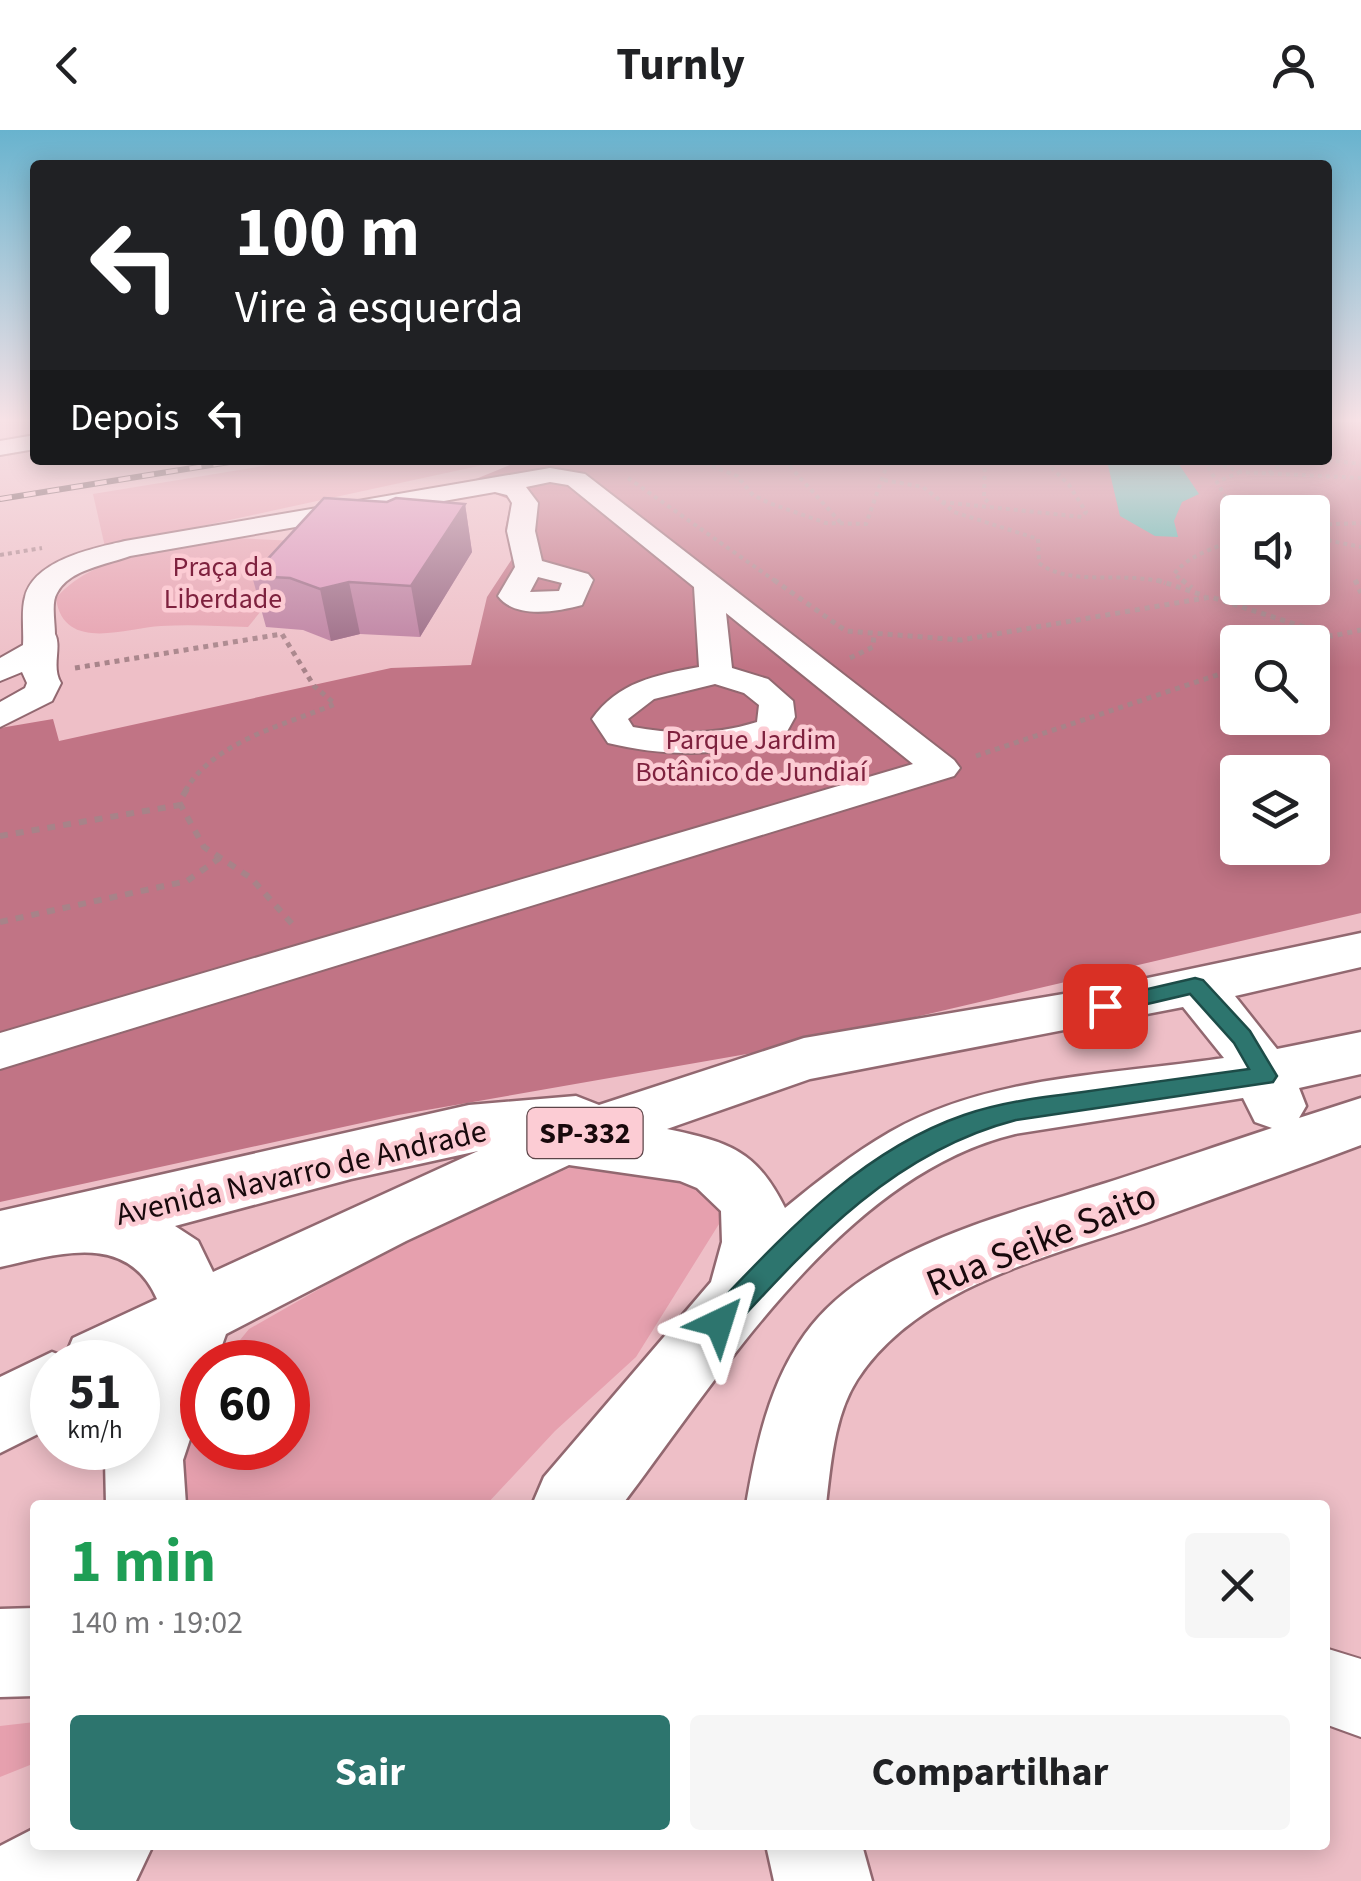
<!DOCTYPE html>
<html lang="pt">
<meta charset="utf-8">
<style>
body{margin:0;font-family:"Source Sans 3",sans-serif;background:#f6f6f6;color:#202124;height:100vh;display:flex;flex-direction:column;font-size:38px;white-space:nowrap}
*{box-sizing:border-box;margin:0}
p{font-size:32px;color:#757577}
.icon{flex:none;width:55px;height:55px;fill:none;stroke:currentColor;stroke-width:2;stroke-linecap:round;stroke-linejoin:round}
.map{position:relative;flex:1;overflow:hidden}
.details{position:absolute;left:30px;top:1370px;width:1300px;height:350px;display:flex;flex-direction:column;background:#fff;border-radius:10px;box-shadow:0 5px 25px #0003}
.details>*{flex:none}
.top-card{position:absolute;left:30px;top:30px;width:1302px;height:305px;border-radius:10px;box-shadow:0 5px 25px #0003;background:#202124;color:#fff;overflow:hidden}
.controls{position:absolute;left:1220px;top:365px;display:grid;gap:20px}
.controls a{display:grid;place-items:center;width:110px;height:110px;border-radius:10px;background:#fff;box-shadow:0 5px 25px #0003;font-size:50px}
.speed{position:absolute;left:30px;top:1210px;display:flex;gap:20px;font-size:50px;font-weight:700;text-align:center}
.speed>*{display:grid;place-content:center;width:130px;height:130px;border-radius:50%;background:#fff;box-shadow:0 5px 25px #0003;line-height:1}
.speed small{font-size:25px;font-weight:400}
.speed .limit{border:15px solid #d22;background:#fff;color:#111}
.pin{position:absolute;display:grid;place-items:center;width:85px;height:85px;color:#fff;margin:-42px;border-radius:20px;box-shadow:0 5px 15px #0006}
.me{position:absolute;width:110px;margin:-55px;rotate:41deg;stroke-linejoin:round;filter:drop-shadow(0 0 8px #0008)}
.turn{display:flex;align-items:center;gap:35px;height:210px;padding:0 40px;font-size:45px}
.turn .icon{width:130px;height:130px;stroke-width:2.5}
.turn b{display:block;font-size:70px;line-height:85px}
.then{display:flex;align-items:center;height:95px;padding:0 40px;background:#0003;gap:20px;font-size:38px}
.round{display:grid;place-items:center;flex:none;width:105px;height:105px;border-radius:10px;background:#f6f6f6}
.overview{display:flex;align-items:center;justify-content:space-between;height:170px;padding:0 40px}
h1{font-size:60px;font-weight:700;line-height:75px;color:#1e9e55}
.primary-button{display:flex;gap:20px;margin-top:auto;padding:20px 40px}
.primary-button a{flex:1;height:115px;border-radius:10px;background:#2d756e;color:#fff;font-size:40px;font-weight:700;line-height:115px;text-align:center}
.primary-button a+a{background:#f6f6f6;color:#202124}
header{display:flex;justify-content:space-between;align-items:center;height:130px;padding:0 40px;background:#fff;font-size:45px;font-weight:700}
.map>svg:first-child{display:block}
</style>
<header><svg class="icon" aria-label="back" viewBox="0 0 24 24"><path d="M15 5l-7 7 7 7"/></svg>Turnly<svg class="icon" aria-label="person" viewBox="0 0 24 24"><circle cx="12" cy="8" r="4"/><path d="M4 21q1-7 8-7t8 7"/></svg></header>
<div class="map">
<svg width="1361" height="1751" viewBox="0 0 1361 1751">
<rect width="100%" height="100%" fill="#eebfc7"/>
<g fill="#e6a0ae">
<path d="M 300,330 L 506,330 L 105,417 L 93,364 Z"/>
<path d="M 234,408 L 317,412 L 248,497 C 219,496 190,494 161,496 C 126,498 63,523 56,468 C 99,420 174,419 234,408 Z"/>
<path d="M 576,1035 L 673,1043 L 714,1059 L 724,1086 L 636,1227 L 555,1301 L 486,1375 L 185,1375 L 167,1344 L 202,1257 L 202,1318 L 288,1318 L 288,1232 L 222,1232 L 249,1199 L 407,1109 Z"/>
<path d="M 35,1592 L 35,1633 L 0,1647 L 0,1596 Z"/>
</g>
<path fill="#c17485" fill-rule="evenodd" d="M 1328,292 L 1361,292 L 1361,783 L 787,917 L 398,985 L 0,1072 L 0,598 L 53,589 L 59,611 L 391,538 L 471,535 L 487,467 L 514,426 L 505,400 L 511,370 L 466,353 L 522,330 L 1328,330 ZM 1238,382 L 1312,382 L 1312,458 L 1238,458 ZM 1238,512 L 1312,512 L 1312,588 L 1238,588 ZM 1238,642 L 1312,642 L 1312,718 L 1238,718 Z"/>
<path fill="#49b2a8" d="M 1176,330 L 1199,364 L 1182,372 L 1174,391 L 1178,407 L 1155,406 L 1120,386 L 1107,331 Z"/>
<g fill="none" stroke-linecap="round" stroke-linejoin="round">
<defs>
<g id="minor">
<path d="M 35,305 L 35,319 L 0,325 L 0,311 Z"/>
<path d="M 550,338 L 585,344 L 954,630 L 960,638 L 954,646 L 0,939 L 0,903 L 913,634 L 726,483 L 732,538 L 768,549 L 793,571 L 795,587 L 784,607 C 723,626 670,628 608,613 L 592,589 C 618,552 656,545 699,537 L 694,457 L 568,355 L 550,352 L 526,357 L 538,373 L 535,401 L 542,431 L 588,444 L 593,450 L 582,475 C 556,482 515,489 498,466 L 515,437 L 507,401 L 512,373 L 507,365 L 495,362 L 130,426 C 108,434 68,440 57,463 C 51,472 55,492 55,504 C 62,517 51,537 61,553 L 52,571 L 0,597 L 0,572 L 25,558 L 27,553 L 22,542 L 0,551 L 0,528 L 23,515 C 24,500 21,481 25,467 C 34,430 94,418 125,411 ZM 538,447 L 562,453 L 559,461 L 530,462 ZM 715,554 L 744,563 L 759,575 L 757,592 C 716,605 675,605 633,597 L 628,589 L 654,569 Z"/>
<path d="M 1325,1518 L 1361,1529 L 1361,1607 L 1325,1594 Z"/>
</g>
<g id="major">
<path d="M 1361,803 L 1361,837 L 1235,866 L 1277,919 L 1361,902 L 1361,944 L 1299,958 L 1306,976 L 1299,988 L 1361,968 L 1361,1015 C 1290,1042 1218,1067 1146,1093 C 1048,1127 917,1157 857,1250 C 834,1286 831,1334 826,1375 L 746,1375 C 756,1316 769,1254 805,1204 C 867,1117 1009,1084 1106,1053 C 1162,1035 1217,1016 1272,998 L 1255,992 L 1243,968 L 1015,1004 C 844,1045 722,1243 622,1375 L 532,1375 L 544,1347 L 711,1152 L 722,1112 L 721,1081 L 697,1058 L 680,1051 L 569,1035 L 406,1111 L 226,1204 L 216,1232 L 202,1232 L 202,1273 L 183,1330 L 186,1375 L 106,1375 L 105,1330 L 110,1318 L 138,1318 L 138,1232 L 52,1232 L 52,1297 L 0,1323 L 0,1247 L 52,1222 L 65,1227 L 73,1208 L 157,1169 C 127,1100 56,1125 0,1137 L 0,1081 L 469,975 L 576,966 L 599,975 L 804,908 L 1105,857 ZM 1183,877 L 1224,928 C 1114,945 989,945 890,1002 C 852,1024 818,1051 785,1078 C 756,1020 729,1012 667,999 L 810,949 ZM 478,1021 L 213,1142 L 198,1111 L 175,1096 L 351,1049 Z"/>
<path d="M 35,1478 L 35,1566 L 0,1567 L 0,1479 Z"/>
<path d="M 35,1698 L 35,1715 L 153,1715 L 136,1751 L 0,1751 L 0,1716 Z"/>
<path d="M 766,1715 L 862,1715 L 872,1751 L 774,1751 Z"/>
</g>
</defs>
<use href="#minor" stroke="#926870" stroke-width="4"/>
<use href="#major" stroke="#926870" stroke-width="5"/>
<g stroke="#a78389" stroke-width="4" stroke-dasharray="4 4" stroke-linecap="butt">
<path d="M 697,330 L 737,346 L 753,365 L 769,373 L 826,393 L 866,394 L 887,335 L 895,330"/>
<path d="M 784,330 L 841,393"/>
<path d="M 985,330 L 984,368 L 988,372"/>
<path d="M 1204,330 L 1217,352"/>
<path d="M 1208,330 L 1241,342 L 1361,348"/>
<path d="M 1328,330 L 1361,334"/>
<path d="M 1269,343 L 1289,330"/>
<path d="M 628,348 L 778,453"/>
<path d="M 884,350 L 923,357 L 942,372 L 1082,387 L 1086,382 L 1069,355 L 1044,330"/>
<path d="M 1226,368 L 1217,352 L 1240,342"/>
<path d="M 942,372 L 954,382 L 1038,409 L 1039,433 C 1072,458 1125,440 1165,453"/>
<path d="M 1312,395 L 1361,393"/>
<path d="M 1312,407 L 1361,417"/>
<path d="M 0,425 L 42,418"/>
<path d="M 1186,453 L 1174,444 C 1191,423 1215,419 1238,408"/>
<path d="M 1355,453 L 1361,448"/>
</g>
<g stroke="#a78389" stroke-width="5" stroke-dasharray="5 5" stroke-linecap="butt">
<path d="M 774,450 L 846,501 L 961,510 L 1211,467 L 1332,506 L 1361,500"/>
<path d="M 1157,450 L 1205,466"/>
<path d="M 1182,450 L 1192,458"/>
<path d="M 1355,450 L 1361,463"/>
<path d="M 1312,513 L 1330,507"/>
<path d="M 850,528 L 873,517 L 874,503"/>
<path d="M 75,538 L 282,504 L 314,556 L 335,574 C 285,595 214,611 185,661"/>
<path d="M 976,626 L 1238,538"/>
</g>
<g stroke="#a78389" stroke-width="6" stroke-dasharray="8 8" stroke-linecap="butt">
<path d="M 187,659 L 179,672 L 204,717 L 251,748 L 294,796"/>
<path d="M 0,706 L 180,675"/>
<path d="M 0,792 L 187,751 L 221,727"/>
</g>
<use href="#minor" fill="#fff" fill-rule="evenodd"/>
<use href="#major" fill="#fff" fill-rule="evenodd"/>
<defs>
<path id="rail" d="M 0,369 L 242,330"/>
</defs>
<use href="#rail" stroke="#5f464a" stroke-width="6"/>
<use href="#rail" stroke="#fcccd4" stroke-width="4" stroke-dasharray="12" stroke-linecap="butt"/>
</g>
<path fill="#bb7e9f" d="M 387,372 L 465,374 L 472,422 L 420,507 L 360,504 L 331,511 L 303,500 L 266,497 L 252,446 Z"/>
<g fill="#986782">
<path d="M 465,374 L 472,422 L 420,507 L 411,456 Z"/>
<path d="M 349,452 L 360,504 L 331,511 L 320,459 Z"/>
</g>
<path fill="#d993b9" stroke="#986782" stroke-width="2.5" d="M 324,368 L 387,372 L 396,368 L 465,374 L 411,456 L 349,452 L 320,459 L 290,448 L 252,446 Z"/>
<linearGradient id="sky" x2="0" y2="1"><stop stop-color="#68b3ce"/><stop offset="0.54" stop-color="#f7e2e6"/><stop offset="1" stop-color="#f7e2e6" stop-opacity="0"/></linearGradient>
<rect width="1361" height="538" fill="url(#sky)"/>
<path fill="#2d756e" stroke="#1d4c48" stroke-width="2.5" d="M 1195,848 L 1203,850 L 1250,901 L 1277,946 L 1273,952 L 1016,990 C 893,1022 812,1112 729,1202 L 719,1206 L 708,1202 L 704,1193 L 708,1184 C 783,1106 859,1021 964,985 C 1002,972 1043,967 1083,962 C 1138,954 1193,947 1249,939 L 1234,913 L 1190,864 L 1105,884 L 1094,876 L 1105,869 Z"/>
<g text-anchor="middle" stroke-width="9" stroke-linejoin="round" paint-order="stroke">
<g font-size="28" fill="#7e213e" stroke="#fcccd4">
<text x="223" y="446">Praça da<tspan x="223" dy="32">Liberdade</tspan></text>
<text x="751" y="619">Parque Jardim<tspan x="751" dy="32">Botânico de Jundiaí</tspan></text>
</g>
<rect fill="#fcccd4" stroke="#5c4448" stroke-width="2.5" x="527.5" y="978" width="115" height="50" rx="8"/>
<g font-size="30" font-weight="bold" fill="#18090c">
<text x="585" y="1013">SP-332</text>
</g>
<g font-size="32" fill="#18090c" stroke="#fcccd4">
<text transform="translate(301 1042) rotate(-13)" y="11">Avenida Navarro de Andrade</text>
</g>
<g font-size="38" fill="#18090c" stroke="#fcccd4">
<text transform="translate(1041 1109) rotate(-22)" y="13">Rua Seike Saito</text>
</g>
</g>
</svg>
<div class="controls">
<a><svg class="icon" aria-label="sound" viewBox="0 0 24 24"><path d="M4 9h4l5-4v14l-5-4H4zM17 9q2 3 0 6"/></svg></a>
<a><svg class="icon" aria-label="search" viewBox="0 0 24 24"><circle cx="10" cy="10" r="6"/><path d="M15 15l6 6"/></svg></a>
<a><svg class="icon" aria-label="layers" viewBox="0 0 24 24"><path d="M12 4l9 5-9 5-9-5zM3 14l9 5 9-5"/></svg></a>
</div>
<div class="speed"><div>51<small>km/h</small></div><div class="limit">60</div></div>
<div class="pin" style="left:1105px;top:876px;background:#d93025"><svg class="icon" aria-label="arrive" viewBox="0 0 24 24"><path d="M6 21V4h12l-3 4 3 4H6"/></svg></div>
<svg class="me" style="left:719px;top:1193px" viewBox="-20 -20 40 40"><path d="M0-17L14 15 0 8-14 15z" fill="#2d756e" stroke="#fff" stroke-width="4"/></svg>
<div class="top-card">
<div class="turn"><svg class="icon" aria-label="left" viewBox="0 0 24 24"><path d="M17 20v-9H6M10 6l-5 5 5 5"/></svg><div><b>100 m</b>Vire à esquerda</div></div>
<div class="then">Depois<svg class="icon" aria-label="left" viewBox="0 0 24 24"><path d="M17 20v-9H6M10 6l-5 5 5 5"/></svg></div>
</div>
<section class="details">
<div class="overview"><div><h1>1 min</h1><p>140 m · 19:02</p></div><a class="round"><svg class="icon" aria-label="close" viewBox="0 0 24 24"><path d="M6 6l12 12M18 6L6 18"/></svg></a></div>
<div class="primary-button"><a>Sair</a><a>Compartilhar</a></div>
</section>
</div>
